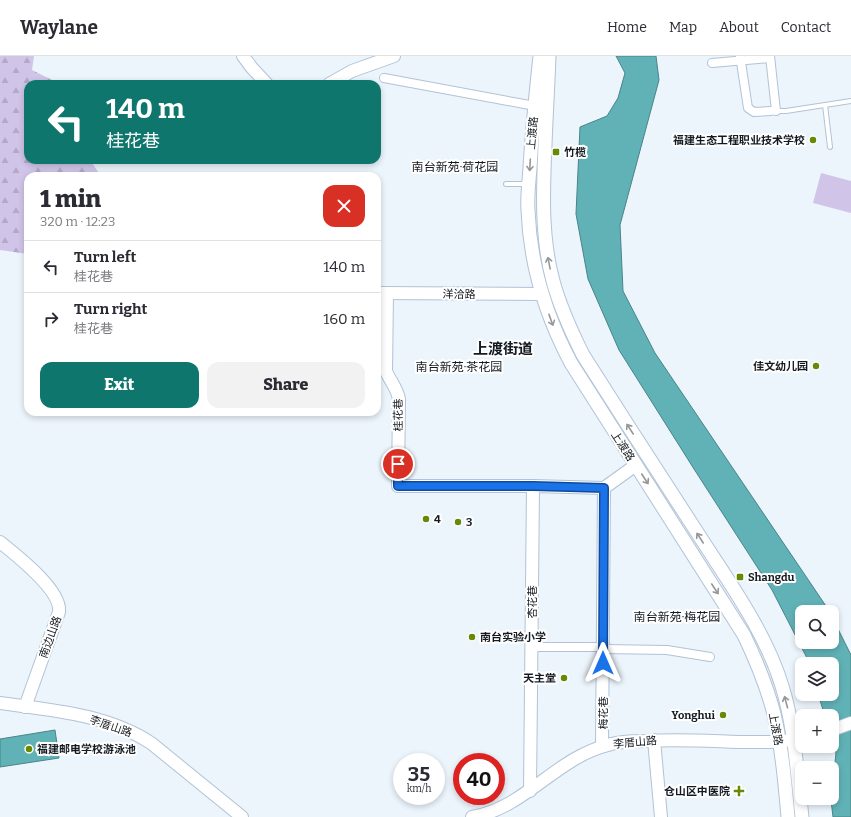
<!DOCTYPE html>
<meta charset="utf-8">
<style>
body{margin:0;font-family:Bitter,"Noto Sans SC",serif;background:#f2f2f3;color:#2b2b33;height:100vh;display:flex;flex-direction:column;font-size:15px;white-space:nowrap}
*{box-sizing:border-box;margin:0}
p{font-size:13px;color:#7c7c81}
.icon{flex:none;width:22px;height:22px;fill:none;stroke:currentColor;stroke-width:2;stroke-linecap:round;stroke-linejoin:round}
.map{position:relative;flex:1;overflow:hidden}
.sheet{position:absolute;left:24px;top:116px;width:357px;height:244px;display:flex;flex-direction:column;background:#fff;border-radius:12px;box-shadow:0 2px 6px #0003}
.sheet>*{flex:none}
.top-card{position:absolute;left:24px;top:24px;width:357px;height:84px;border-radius:12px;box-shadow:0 2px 6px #0003;background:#0f766e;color:#fff;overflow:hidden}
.controls{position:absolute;left:795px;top:549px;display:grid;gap:8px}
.controls a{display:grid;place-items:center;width:44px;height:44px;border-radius:8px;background:#fff;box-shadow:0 2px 6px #0003;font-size:20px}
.speed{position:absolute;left:393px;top:697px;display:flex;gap:8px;font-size:20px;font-weight:700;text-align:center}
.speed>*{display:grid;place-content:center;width:52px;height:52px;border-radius:50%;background:#fff;box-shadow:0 2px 6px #0003;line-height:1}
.speed small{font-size:10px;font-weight:400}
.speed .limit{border:6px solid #d22;background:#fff;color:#111}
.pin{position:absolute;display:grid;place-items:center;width:34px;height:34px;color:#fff;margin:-17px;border:2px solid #fff;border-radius:50%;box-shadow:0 1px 4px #0007}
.me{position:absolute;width:44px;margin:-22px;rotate:0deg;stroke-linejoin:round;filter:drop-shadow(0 0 3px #0008)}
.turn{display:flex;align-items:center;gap:14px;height:84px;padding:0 16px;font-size:18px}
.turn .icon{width:52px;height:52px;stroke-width:2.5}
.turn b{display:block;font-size:28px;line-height:34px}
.round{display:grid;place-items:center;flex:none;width:42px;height:42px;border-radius:12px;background:#f2f2f3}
.head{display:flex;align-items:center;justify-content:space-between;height:68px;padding:0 16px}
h1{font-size:24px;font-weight:800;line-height:30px}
.button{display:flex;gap:8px;margin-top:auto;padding:8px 16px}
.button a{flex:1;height:46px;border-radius:12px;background:#0f766e;color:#fff;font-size:16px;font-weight:800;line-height:46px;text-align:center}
.button a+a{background:#f2f2f3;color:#2b2b33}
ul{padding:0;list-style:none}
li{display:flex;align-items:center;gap:12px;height:52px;padding:0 16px;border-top:1px solid #e1e1e2}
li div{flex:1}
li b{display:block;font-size:15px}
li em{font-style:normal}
header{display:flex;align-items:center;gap:24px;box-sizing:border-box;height:56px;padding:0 20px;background:#fff;border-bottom:1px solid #e1e1e2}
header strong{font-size:19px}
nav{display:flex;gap:22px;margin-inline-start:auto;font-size:14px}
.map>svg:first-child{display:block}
</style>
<header>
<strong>Waylane</strong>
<nav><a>Home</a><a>Map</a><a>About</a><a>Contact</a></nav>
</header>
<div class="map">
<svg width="851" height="761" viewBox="0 0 851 761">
<defs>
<pattern id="forest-firs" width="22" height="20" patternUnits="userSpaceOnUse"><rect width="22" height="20" fill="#d0c5e8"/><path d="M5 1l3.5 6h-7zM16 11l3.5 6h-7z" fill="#b2a9c7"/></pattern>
</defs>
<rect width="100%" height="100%" fill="#ecf4fc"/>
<path fill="#d0c5e8" d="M 821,117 L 851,125 L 851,157 L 813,147 Z"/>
<path fill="url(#forest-firs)" d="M 0,0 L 34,0 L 32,14 L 60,28 L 28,28 L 28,104 L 90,104 L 101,120 L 28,120 L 28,198 L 0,194 Z"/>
<g fill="#60b2b6" stroke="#498489">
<path d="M 616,0 L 656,0 L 659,24 L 620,169 L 623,235 L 655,297 L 830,556 L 802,556 L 802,586 L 832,586 L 832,561 L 851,599 L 851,761 L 833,761 L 831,744 L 836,697 L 832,683 L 832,660 L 825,660 L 818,638 L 832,638 L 832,608 L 809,608 L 807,602 L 772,534 L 694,413 L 619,294 L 588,223 L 576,158 L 580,71 L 607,60 L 618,42 L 625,17 Z"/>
<path d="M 55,674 L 59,702 L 0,711 L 0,683 Z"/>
</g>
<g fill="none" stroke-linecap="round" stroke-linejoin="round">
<defs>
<g id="lane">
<path d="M 825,49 L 830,91"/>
<path d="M 776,55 L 786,55 L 851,45"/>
<path d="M 506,128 L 526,128"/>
</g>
<g id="street">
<path d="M 740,0 L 748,52 L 754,56 L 771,55"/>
<path d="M 770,0 L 776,55"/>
<path d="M 712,7 L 770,2"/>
<path d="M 384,22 L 535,50"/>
<path d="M 531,591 L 603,591"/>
<path d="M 603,593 L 667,594 L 710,601"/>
</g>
<g id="secondary">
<path d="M 243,0 L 252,12 L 267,28"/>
<path d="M 329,28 L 352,15 L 394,0"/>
<path d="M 377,237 L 542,238"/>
<path d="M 387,237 L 386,315 C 390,325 397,332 399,343 L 398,430 L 533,430 L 604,432 L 636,409"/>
<path d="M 0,486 C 16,499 62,534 59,556 L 25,651"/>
<path d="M 0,647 C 51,654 107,658 151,687 L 242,761"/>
<path d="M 832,674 L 851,667"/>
<path d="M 654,684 L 661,761"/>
<path d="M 602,690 L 604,432"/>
<path d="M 530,735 L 533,430"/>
<path d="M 472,761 C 525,752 556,702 608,689 C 620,685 634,685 647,685 C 677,683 708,685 738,686 C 760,686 781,687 802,682"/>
</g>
<g id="primary">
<path d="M 540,0 C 536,37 532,74 530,112 C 529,126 527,140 528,154 C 530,208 546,260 571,307 L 744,579 C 756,604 767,631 774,658 C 782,692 785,727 788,761"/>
<path d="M 549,0 C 548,30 546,59 545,89 C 543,135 541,181 553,225 C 560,251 571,275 583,299 C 623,362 663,424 704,487 C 733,532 766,578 782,630 C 795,672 797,717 802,761"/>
</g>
</defs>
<use href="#lane" stroke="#b1c3d6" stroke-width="6"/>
<use href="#street" stroke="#b1c3d6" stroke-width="10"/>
<use href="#secondary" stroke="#b1c3d6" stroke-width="14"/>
<use href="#primary" stroke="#b1c3d6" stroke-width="15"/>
<use href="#lane" stroke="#fff" stroke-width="4"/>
<use href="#street" stroke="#fff" stroke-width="8"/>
<use href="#secondary" stroke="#fff" stroke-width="12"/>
<use href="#primary" stroke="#fff" stroke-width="13"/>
</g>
<defs><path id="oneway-shaft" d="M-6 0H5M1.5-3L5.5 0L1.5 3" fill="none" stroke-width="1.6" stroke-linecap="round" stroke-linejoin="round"/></defs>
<g stroke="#95989b">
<use href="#oneway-shaft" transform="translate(530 109) rotate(93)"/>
<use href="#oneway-shaft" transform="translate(549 207) rotate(-101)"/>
<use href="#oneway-shaft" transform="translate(551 264) rotate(70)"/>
<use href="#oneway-shaft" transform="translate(630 373) rotate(-123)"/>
<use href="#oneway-shaft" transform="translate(645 423) rotate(57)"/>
<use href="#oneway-shaft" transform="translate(700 482) rotate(-123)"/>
<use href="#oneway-shaft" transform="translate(715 533) rotate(57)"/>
<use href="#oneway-shaft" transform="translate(786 646) rotate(-105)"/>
</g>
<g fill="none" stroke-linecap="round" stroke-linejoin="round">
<defs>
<path id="route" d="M 398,408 L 398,430 L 533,430 L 604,432 L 603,607"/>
</defs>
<use href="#route" stroke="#114b97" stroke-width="10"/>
<use href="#route" stroke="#1a73e8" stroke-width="7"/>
</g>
<g fill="#688906" stroke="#fff" stroke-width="1.5">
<circle cx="813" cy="84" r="4"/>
<rect x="552" y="92" width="8" height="8" rx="2"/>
<circle cx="816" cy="310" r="4"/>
<circle cx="426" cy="463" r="4"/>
<circle cx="458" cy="466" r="4"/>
<rect x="736" y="517" width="8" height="8" rx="2"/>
<circle cx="472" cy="581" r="4"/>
<circle cx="564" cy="622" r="4"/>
<circle cx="723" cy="659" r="4"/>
<circle cx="29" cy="693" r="4"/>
<path d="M737 729h4v4h4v4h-4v4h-4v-4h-4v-4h4z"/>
</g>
<g text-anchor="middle" stroke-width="4" stroke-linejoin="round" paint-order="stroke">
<g font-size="11" fill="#141a21" stroke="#fff">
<text transform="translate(532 77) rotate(-85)" y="4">上渡路</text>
<text transform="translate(459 238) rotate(1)" y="4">洋洽路</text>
<text transform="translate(398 359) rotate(-91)" y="4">桂花巷</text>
<text transform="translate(623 390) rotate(57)" y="4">上渡路</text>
<text transform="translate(532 546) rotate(-90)" y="4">杏花巷</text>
<text transform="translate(50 581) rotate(-70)" y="4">南边山路</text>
<text transform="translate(603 657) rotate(-90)" y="4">梅花巷</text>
<text transform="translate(111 670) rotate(19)" y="4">李厝山路</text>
<text transform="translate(776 673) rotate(79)" y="4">上渡路</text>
<text transform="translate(635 686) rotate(-5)" y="4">李厝山路</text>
</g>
<g font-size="11" font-weight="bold" fill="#141a21" stroke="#fff" text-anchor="start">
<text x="805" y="88" text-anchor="end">福建生态工程职业技术学校</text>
<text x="564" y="100">竹榄</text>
<text x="808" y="314" text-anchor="end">佳文幼儿园</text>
<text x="434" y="467">4</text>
<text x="466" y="470">3</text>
<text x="748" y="525">Shangdu</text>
<text x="480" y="585">南台实验小学</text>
<text x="556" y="626" text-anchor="end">天主堂</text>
<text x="715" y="663" text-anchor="end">Yonghui</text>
<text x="37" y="697">福建邮电学校游泳池</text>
<text x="730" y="739" text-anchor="end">仓山区中医院</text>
</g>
<g font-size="12" fill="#141a21" stroke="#fff">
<text x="455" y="115">南台新苑·荷花园</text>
<text x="459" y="315">南台新苑·茶花园</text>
<text x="677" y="565">南台新苑·梅花园</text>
</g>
<g font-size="15" font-weight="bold" fill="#141a21" stroke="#fff">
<text x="503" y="298">上渡街道</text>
</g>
</g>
</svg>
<div class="controls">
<a><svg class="icon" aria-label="search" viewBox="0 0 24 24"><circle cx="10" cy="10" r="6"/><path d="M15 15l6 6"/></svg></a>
<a><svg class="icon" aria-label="layers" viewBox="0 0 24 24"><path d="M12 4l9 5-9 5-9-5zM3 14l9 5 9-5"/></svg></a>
<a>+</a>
<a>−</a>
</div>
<div class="speed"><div>35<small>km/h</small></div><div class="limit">40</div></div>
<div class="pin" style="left:398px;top:408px;background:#d93025"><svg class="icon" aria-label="arrive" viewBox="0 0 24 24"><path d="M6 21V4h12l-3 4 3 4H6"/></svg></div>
<svg class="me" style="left:603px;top:607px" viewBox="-20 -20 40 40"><path d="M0-17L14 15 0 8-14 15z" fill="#1a73e8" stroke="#fff" stroke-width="4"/></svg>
<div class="top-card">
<div class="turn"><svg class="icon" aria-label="left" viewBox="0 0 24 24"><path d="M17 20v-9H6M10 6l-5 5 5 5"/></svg><div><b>140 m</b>桂花巷</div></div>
</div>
<section class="sheet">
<div class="head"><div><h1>1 min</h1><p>320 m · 12:23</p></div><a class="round" style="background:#d93025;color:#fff"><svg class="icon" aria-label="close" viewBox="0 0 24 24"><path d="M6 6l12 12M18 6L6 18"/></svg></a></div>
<ul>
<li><svg class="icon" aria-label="left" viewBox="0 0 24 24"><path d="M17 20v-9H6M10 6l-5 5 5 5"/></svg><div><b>Turn left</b><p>桂花巷</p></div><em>140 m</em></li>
<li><svg class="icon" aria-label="right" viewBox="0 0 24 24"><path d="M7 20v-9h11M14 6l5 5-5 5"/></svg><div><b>Turn right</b><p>桂花巷</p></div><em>160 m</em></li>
</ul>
<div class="button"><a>Exit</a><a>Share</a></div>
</section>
</div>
